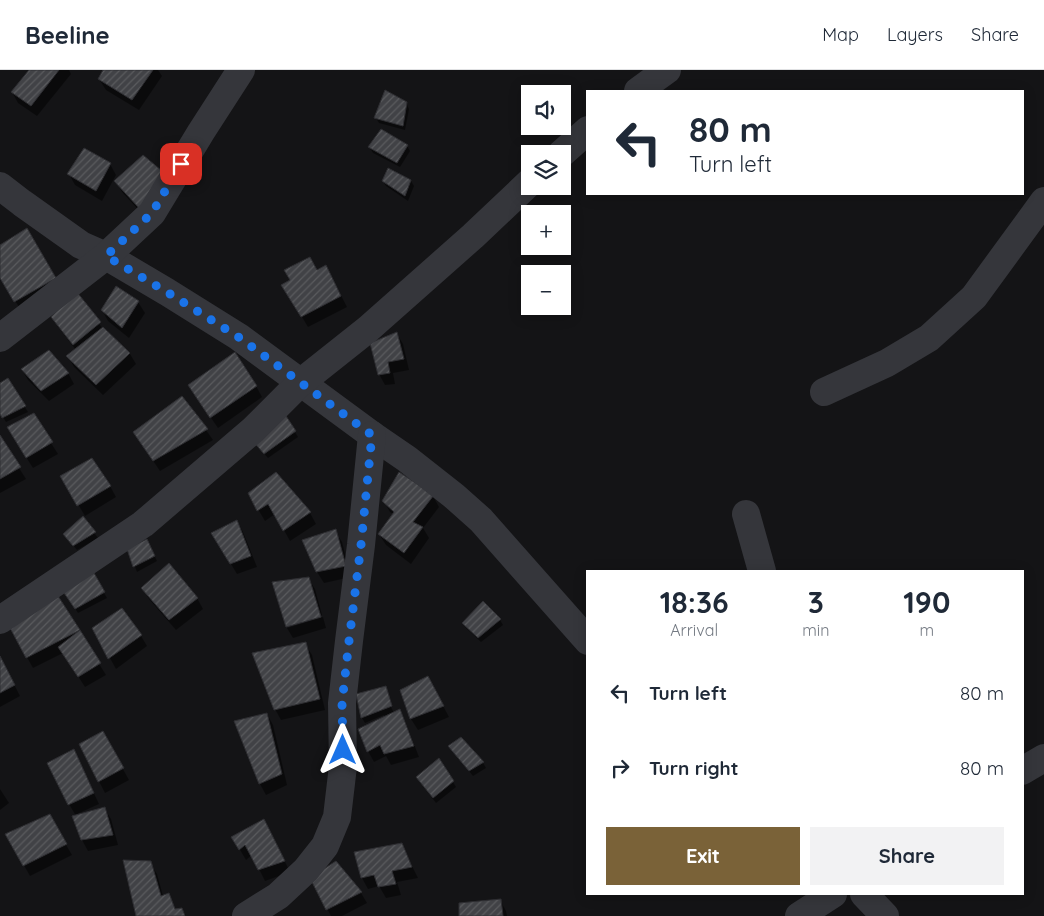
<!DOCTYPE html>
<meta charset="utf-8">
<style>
body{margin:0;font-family:Quicksand,sans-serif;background:#f2f2f3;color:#1f2937;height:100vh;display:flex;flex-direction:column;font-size:19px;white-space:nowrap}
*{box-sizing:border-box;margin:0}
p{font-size:16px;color:#747a83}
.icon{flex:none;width:28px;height:28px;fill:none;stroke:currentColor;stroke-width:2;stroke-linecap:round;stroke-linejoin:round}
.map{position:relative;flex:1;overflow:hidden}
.side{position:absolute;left:586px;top:500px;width:438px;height:325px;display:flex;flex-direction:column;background:#fff;border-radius:0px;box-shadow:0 2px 12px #0003}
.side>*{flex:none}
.top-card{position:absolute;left:586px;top:20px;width:438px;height:105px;border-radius:0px;box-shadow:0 2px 12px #0003;background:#fff;color:#1f2937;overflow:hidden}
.fabs{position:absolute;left:521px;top:15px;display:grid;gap:10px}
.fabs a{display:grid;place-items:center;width:50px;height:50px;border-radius:0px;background:#fff;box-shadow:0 2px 12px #0003;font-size:25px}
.pin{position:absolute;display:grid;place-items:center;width:42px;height:42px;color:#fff;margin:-21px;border-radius:10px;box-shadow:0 2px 8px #0006}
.me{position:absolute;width:55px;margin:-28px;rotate:0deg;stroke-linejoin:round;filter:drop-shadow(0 0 4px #0008)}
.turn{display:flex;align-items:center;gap:18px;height:105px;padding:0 20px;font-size:22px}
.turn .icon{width:65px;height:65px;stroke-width:2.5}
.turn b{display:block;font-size:35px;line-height:42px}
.eta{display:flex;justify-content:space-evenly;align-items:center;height:85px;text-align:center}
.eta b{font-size:30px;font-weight:700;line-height:35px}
.cta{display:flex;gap:10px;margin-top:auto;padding:10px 20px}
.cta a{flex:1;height:58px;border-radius:0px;background:#7a6238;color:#fff;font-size:20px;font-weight:700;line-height:58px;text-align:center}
.cta a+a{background:#f2f2f3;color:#1f2937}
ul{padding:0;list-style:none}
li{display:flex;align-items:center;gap:15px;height:75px;padding:0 20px}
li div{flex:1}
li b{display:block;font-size:19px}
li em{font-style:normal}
header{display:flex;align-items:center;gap:30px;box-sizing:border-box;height:70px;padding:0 25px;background:#fff;border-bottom:1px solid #e0e1e3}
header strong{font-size:24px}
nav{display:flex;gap:28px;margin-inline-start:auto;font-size:18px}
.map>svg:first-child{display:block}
</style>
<header>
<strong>Beeline</strong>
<nav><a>Map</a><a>Layers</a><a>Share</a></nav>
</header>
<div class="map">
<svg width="1044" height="846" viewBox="0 0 1044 846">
<defs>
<pattern id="building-hatch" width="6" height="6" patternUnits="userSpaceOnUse" patternTransform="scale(1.25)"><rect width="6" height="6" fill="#414246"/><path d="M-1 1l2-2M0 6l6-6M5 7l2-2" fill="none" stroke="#5a5b5e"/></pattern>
</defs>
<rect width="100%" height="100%" fill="#141416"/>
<g fill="#0007">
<path d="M 30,0 L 69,0 L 71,4 L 37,46 L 18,33 L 12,22 Z"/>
<path d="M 104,0 L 158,0 L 162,6 L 139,40 L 106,20 L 99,9 Z"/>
<path d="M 406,33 L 409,39 L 405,60 L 379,53 L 376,48 Z"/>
<path d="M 407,76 L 410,81 L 400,97 L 373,83 L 370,78 Z"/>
<path d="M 143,87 L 146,148 L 122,122 L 116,111 Z"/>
<path d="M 110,94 L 116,105 L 102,131 L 75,115 L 69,104 Z"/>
<path d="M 388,100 L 411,111 L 414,116 L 408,131 L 386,116 L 383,111 Z"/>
<path d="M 26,159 L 61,220 L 22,242 L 0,206 L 0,176 Z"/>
<path d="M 317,201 L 332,208 L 347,237 L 308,257 L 283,215 Z"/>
<path d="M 76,223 L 103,259 L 130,284 L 136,294 L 103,325 L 74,297 L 68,286 L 76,280 L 59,258 L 53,248 Z"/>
<path d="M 138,232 L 145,243 L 129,268 L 108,251 L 102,240 Z"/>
<path d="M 397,264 L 403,274 L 409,300 L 393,303 L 395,314 L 385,315 L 379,304 Z"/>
<path d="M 22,300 L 68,303 L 74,314 L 49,331 L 28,310 Z"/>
<path d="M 7,310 L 28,342 L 6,352 L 0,342 L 0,314 Z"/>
<path d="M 256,316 L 262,327 L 218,358 L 196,326 Z"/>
<path d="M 33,345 L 58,384 L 33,398 L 14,368 Z"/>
<path d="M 286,348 L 298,367 L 268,388 L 257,376 Z"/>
<path d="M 206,360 L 213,370 L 160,401 L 141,373 Z"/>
<path d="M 0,368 L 26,409 L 0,423 Z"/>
<path d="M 276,403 L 310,443 L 316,454 L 290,471 L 275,444 L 265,451 L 249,424 Z"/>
<path d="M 62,407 L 110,416 L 116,427 L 85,446 Z"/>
<path d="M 433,426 L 439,437 L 423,458 L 429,468 L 411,494 L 386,475 L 379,464 L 394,445 L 390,442 L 384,431 Z"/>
<path d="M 83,448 L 98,468 L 77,480 L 68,469 Z"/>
<path d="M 237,451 L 243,462 L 257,497 L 237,504 L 213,464 Z"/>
<path d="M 335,461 L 342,472 L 351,507 L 324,513 L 317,502 L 304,471 Z"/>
<path d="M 149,475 L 157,491 L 137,502 L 128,479 Z"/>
<path d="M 93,505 L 107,528 L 78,543 L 67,526 Z"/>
<path d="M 308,508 L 315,519 L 322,545 L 287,555 L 287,558 L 274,513 Z"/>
<path d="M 143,518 L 197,528 L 203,539 L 176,560 L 149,529 Z"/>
<path d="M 58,528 L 106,605 L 85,617 L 63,583 L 33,598 L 10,557 Z"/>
<path d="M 483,533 L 500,550 L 503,555 L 481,572 L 466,558 L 463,553 Z"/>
<path d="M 323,547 L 326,558 L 293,568 L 287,558 Z"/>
<path d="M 94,559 L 141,566 L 147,576 L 116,599 Z"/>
<path d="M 305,574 L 312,585 L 325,640 L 281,650 L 275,639 Z"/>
<path d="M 0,587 L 20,626 L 0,637 Z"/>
<path d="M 385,618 L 388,623 L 391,633 L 390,630 L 388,631 L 394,643 L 399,640 L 405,651 L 419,687 L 391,695 L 386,686 L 374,692 L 368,681 L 385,647 L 384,645 L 365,653 L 362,648 L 357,625 Z"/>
<path d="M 434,619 L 449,647 L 418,660 L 411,649 L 402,620 Z"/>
<path d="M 267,644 L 273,655 L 287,715 L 266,725 L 260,714 L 236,652 Z"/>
<path d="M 103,663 L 129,710 L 105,723 L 80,674 Z"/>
<path d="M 461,668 L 483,693 L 486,698 L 473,706 L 449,676 Z"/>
<path d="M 439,690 L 456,717 L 436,733 L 420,712 Z"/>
<path d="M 79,692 L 99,734 L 77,744 L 78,746 L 104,738 L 111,749 L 118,775 L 88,781 L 82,770 L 76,746 L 69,734 Z"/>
<path d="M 0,719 L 9,733 L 0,740 Z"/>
<path d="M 49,746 L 72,785 L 30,806 L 7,765 Z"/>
<path d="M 270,761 L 290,802 L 265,811 L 252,785 L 246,790 L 233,768 Z"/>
<path d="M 401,774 L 418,808 L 397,812 L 401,825 L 386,828 L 379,816 L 368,819 L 362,808 L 355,783 Z"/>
<path d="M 336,792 L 361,823 L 367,833 L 342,846 L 331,846 L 311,808 Z"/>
<path d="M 150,793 L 157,804 L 163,826 L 168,825 L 176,840 L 182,839 L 186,846 L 137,846 Z"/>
<path d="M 500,830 L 506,841 L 507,846 L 460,846 Z"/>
</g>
<g fill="url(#building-hatch)" stroke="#2e2e32">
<path d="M 29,0 L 59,0 L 31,36 L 11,22 Z"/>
<path d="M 103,0 L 153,0 L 132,30 L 98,9 Z"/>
<path d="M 385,20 L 407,32 L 403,56 L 374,48 Z"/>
<path d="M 381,59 L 408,75 L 397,93 L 368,77 Z"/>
<path d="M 84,78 L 111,93 L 96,121 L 67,104 Z"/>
<path d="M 143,85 L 168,106 L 139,138 L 114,111 Z"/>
<path d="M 388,98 L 411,110 L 405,126 L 382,111 Z"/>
<path d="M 27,158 L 56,208 L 14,232 L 0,208 L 0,175 Z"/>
<path d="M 310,187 L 317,200 L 326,195 L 341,226 L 301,247 L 281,215 L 290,210 L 284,200 Z"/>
<path d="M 116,216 L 139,231 L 122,258 L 101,240 Z"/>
<path d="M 76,221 L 101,252 L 73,275 L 51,247 Z"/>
<path d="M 103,257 L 130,283 L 96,315 L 66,286 Z"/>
<path d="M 397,262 L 404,289 L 388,292 L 390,303 L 378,305 L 370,273 Z"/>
<path d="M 49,280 L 69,303 L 41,321 L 21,299 Z"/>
<path d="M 235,282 L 257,316 L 210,348 L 188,315 Z"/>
<path d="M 8,308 L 26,336 L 2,348 L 0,344 L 0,313 Z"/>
<path d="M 182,326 L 208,359 L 153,391 L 133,362 Z"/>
<path d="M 34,343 L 53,372 L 26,388 L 7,357 Z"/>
<path d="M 286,346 L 296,361 L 264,384 L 252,370 Z"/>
<path d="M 0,365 L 21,397 L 0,409 Z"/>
<path d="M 92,388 L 111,416 L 77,436 L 60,406 Z"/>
<path d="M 276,402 L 311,442 L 283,461 L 268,434 L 257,441 L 248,423 Z"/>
<path d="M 399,402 L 434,425 L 413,452 L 423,457 L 404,483 L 378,464 L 394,442 L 382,431 Z"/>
<path d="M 83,446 L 96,462 L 73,476 L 63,464 Z"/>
<path d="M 237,450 L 251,486 L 230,494 L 211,463 Z"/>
<path d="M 336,459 L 346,496 L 316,502 L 302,470 Z"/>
<path d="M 147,469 L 155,486 L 133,497 L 127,479 Z"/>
<path d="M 169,493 L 198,528 L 169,550 L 141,518 Z"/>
<path d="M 94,503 L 105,522 L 75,539 L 62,520 Z"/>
<path d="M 309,507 L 321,547 L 286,557 L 272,512 Z"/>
<path d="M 58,526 L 80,560 L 26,588 L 9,556 Z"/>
<path d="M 483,531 L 501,549 L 478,568 L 462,553 Z"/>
<path d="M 122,538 L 142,565 L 108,589 L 92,558 Z"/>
<path d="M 80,560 L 101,593 L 78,607 L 58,577 Z"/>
<path d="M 306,572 L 320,629 L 274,640 L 252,583 Z"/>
<path d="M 0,586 L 15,615 L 0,623 Z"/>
<path d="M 428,606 L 444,636 L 410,649 L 400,620 Z"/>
<path d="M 386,616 L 392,636 L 361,648 L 356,624 Z"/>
<path d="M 400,639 L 414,676 L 384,684 L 380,675 L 367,682 L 358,659 Z"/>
<path d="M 267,643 L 282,704 L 259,714 L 234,651 Z"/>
<path d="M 103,661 L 124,698 L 98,712 L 79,674 Z"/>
<path d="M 461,667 L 484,692 L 469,701 L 448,676 Z"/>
<path d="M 74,679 L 94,723 L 68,735 L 47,693 Z"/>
<path d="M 439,688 L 454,711 L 433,728 L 416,707 Z"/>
<path d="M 105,737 L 113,765 L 81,770 L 72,746 Z"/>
<path d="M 50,744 L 67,774 L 23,796 L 5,764 Z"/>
<path d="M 264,749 L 285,791 L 258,800 L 245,775 L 239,780 L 231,767 Z"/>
<path d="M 402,773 L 412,797 L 392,801 L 396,814 L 378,817 L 374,805 L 361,808 L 354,782 Z"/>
<path d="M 123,790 L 151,791 L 161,826 L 169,823 L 175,839 L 182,838 L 185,846 L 136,846 Z"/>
<path d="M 336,791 L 362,822 L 326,840 L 310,808 Z"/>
<path d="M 501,829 L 503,846 L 459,846 L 459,833 Z"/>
</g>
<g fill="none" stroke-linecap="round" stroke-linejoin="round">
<g stroke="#35363b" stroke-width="28">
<path d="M 638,21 L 667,0"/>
<path d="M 561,84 L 588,60"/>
<path d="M 0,116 L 22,133 L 81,175 L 106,186 L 167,222 L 239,267 L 372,365 L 407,389 L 454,426 L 481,450 L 588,571"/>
<path d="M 0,268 L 106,186 L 152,143 L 201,62 L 241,0"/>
<path d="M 824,322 L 887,293 L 929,268 L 974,227 L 1044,131"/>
<path d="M 746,444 L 762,501"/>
<path d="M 0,550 L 143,454 L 253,360 L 300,313 L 368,259 L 473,166 L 530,112"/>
<path d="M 1022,701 L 1044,688"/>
<path d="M 864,824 L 885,846"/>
<path d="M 246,846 L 278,826 L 306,800 L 325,776 L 337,747 L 343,696 L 342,633 L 349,571 L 361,475 L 372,365"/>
<path d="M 799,846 L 833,824"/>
</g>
</g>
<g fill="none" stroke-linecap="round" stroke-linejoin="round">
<path stroke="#1a73e8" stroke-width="9" stroke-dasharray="0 16.2" d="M 181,94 L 152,143 L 106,186 L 167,222 L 240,268 L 372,365 L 361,475 L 349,571 L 342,633 L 343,680"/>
</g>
</svg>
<div class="fabs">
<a><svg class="icon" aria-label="sound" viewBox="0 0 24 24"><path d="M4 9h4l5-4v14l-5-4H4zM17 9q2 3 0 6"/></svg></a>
<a><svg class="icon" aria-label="layers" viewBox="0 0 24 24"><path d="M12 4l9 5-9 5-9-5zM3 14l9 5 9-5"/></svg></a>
<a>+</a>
<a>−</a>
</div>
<div class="pin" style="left:181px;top:94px;background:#d93025"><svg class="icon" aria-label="arrive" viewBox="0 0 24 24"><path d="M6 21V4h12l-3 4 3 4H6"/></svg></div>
<svg class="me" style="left:343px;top:680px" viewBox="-20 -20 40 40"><path d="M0-17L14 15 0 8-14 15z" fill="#1a73e8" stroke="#fff" stroke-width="4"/></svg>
<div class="top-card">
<div class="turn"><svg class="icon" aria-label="left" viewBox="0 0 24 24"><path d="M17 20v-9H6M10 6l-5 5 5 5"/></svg><div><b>80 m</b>Turn left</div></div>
</div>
<section class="side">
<div class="eta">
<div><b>18:36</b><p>Arrival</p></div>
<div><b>3</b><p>min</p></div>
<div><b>190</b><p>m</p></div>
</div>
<ul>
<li><svg class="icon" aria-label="left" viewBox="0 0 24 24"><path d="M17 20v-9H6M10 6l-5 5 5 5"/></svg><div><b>Turn left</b></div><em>80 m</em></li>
<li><svg class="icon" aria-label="right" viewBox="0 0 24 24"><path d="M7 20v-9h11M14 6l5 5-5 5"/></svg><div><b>Turn right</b></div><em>80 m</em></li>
</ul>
<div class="cta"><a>Exit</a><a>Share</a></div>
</section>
</div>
